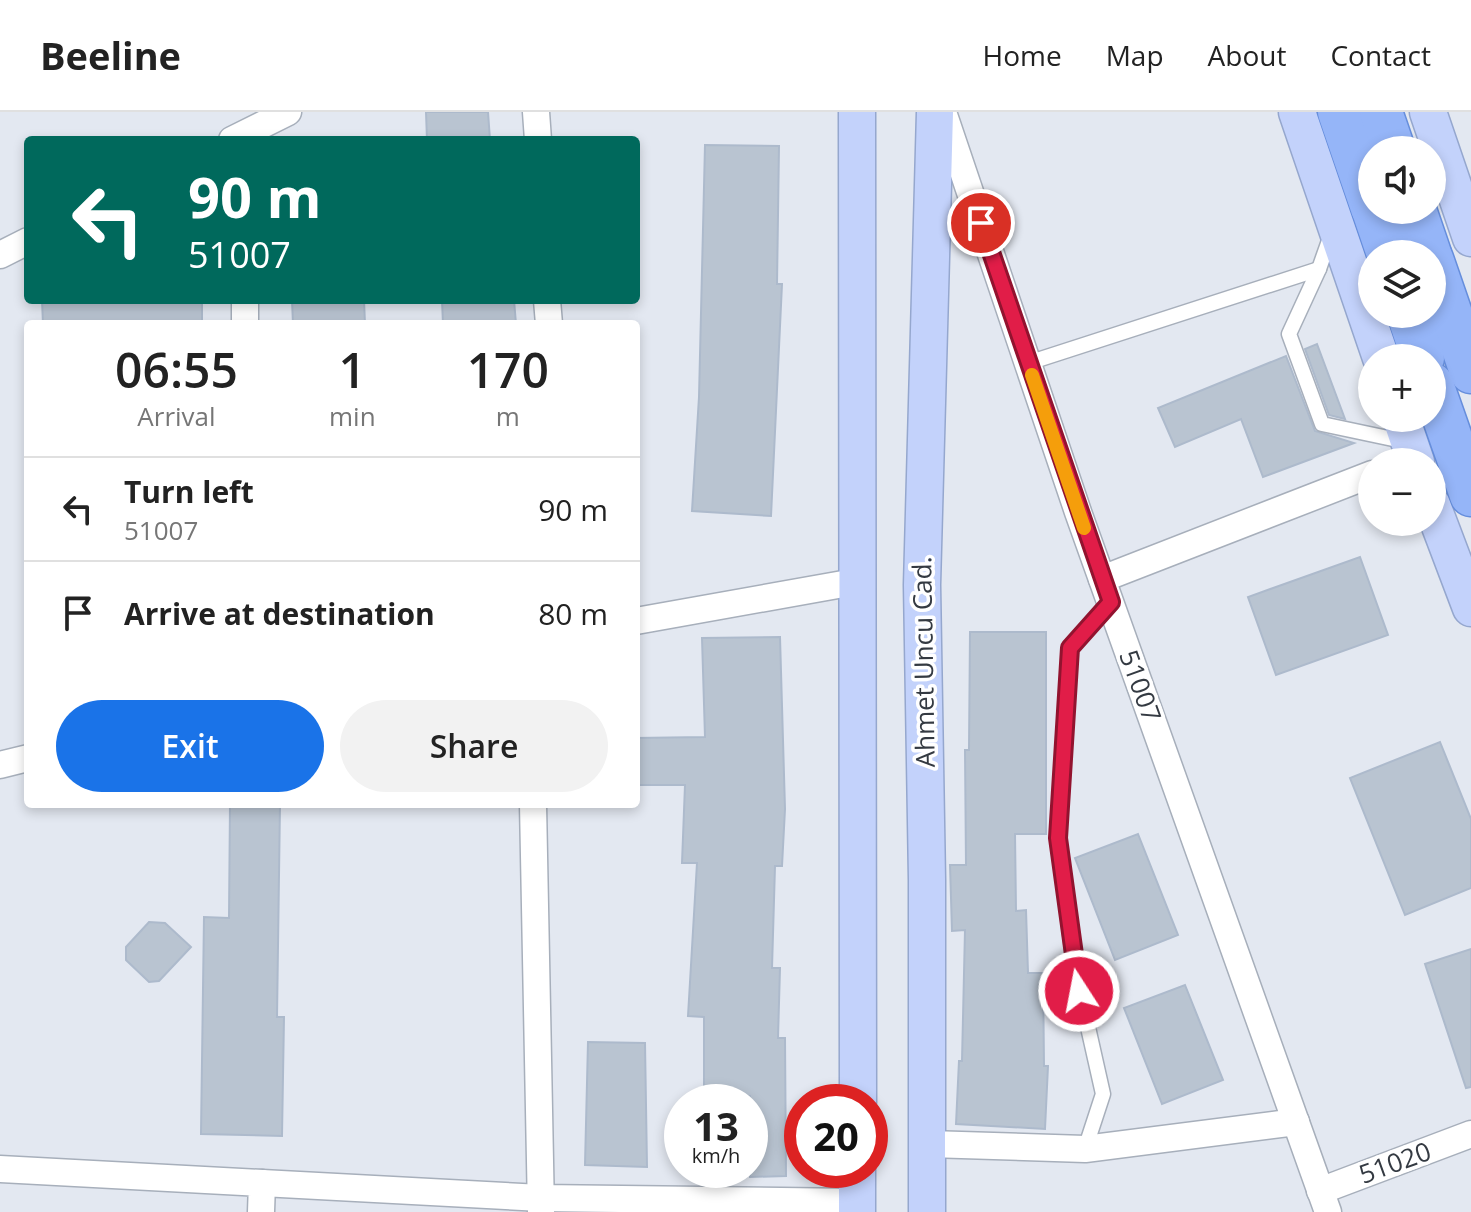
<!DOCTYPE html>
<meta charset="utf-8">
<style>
body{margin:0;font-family:"Open Sans",sans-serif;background:#f2f2f2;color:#222;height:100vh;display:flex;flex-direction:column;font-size:30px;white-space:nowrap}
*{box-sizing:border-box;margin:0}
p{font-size:26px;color:#767676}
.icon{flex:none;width:44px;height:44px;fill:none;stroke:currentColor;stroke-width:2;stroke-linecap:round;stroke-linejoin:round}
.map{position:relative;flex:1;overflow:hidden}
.details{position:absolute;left:24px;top:208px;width:616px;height:488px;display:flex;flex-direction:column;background:#fff;border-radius:8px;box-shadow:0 4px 12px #0003}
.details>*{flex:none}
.top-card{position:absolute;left:24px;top:24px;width:616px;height:168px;border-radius:8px;box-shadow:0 4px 12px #0003;background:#00695c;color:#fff;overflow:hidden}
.controls{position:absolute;left:1358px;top:24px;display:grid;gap:16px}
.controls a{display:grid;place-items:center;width:88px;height:88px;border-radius:50%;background:#fff;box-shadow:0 4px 12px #0003;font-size:40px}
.speed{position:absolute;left:664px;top:972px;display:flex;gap:16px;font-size:40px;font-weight:700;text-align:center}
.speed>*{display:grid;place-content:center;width:104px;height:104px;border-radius:50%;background:#fff;box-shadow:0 4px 12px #0003;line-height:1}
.speed small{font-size:20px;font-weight:400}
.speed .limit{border:12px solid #d22;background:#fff;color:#111}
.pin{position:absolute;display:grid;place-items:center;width:68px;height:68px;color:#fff;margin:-34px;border:4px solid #fff;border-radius:50%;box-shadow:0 2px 8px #0007}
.me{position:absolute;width:88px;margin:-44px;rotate:349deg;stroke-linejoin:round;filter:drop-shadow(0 0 6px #0008)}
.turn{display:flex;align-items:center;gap:28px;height:168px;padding:0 32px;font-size:36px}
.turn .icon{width:104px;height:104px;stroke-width:2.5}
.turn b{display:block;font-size:56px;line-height:68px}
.eta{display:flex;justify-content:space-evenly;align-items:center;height:136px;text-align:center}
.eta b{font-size:48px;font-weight:600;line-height:56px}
.cta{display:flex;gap:16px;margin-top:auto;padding:16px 32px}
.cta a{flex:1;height:92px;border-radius:48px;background:#1a73e8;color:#fff;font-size:32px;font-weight:600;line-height:92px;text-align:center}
.cta a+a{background:#f2f2f2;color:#222}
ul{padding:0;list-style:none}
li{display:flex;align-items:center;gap:24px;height:104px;padding:0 32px;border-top:2px solid #e0e0e0}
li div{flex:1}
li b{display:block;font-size:30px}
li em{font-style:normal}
header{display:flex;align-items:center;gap:48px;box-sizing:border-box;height:112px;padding:0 40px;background:#fff;border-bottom:2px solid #e0e0e0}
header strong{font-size:38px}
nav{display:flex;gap:44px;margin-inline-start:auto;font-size:28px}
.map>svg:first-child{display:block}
</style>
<header>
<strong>Beeline</strong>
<nav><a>Home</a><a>Map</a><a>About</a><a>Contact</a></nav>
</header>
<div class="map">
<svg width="1471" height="1100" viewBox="0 0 1471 1100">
<rect width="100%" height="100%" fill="#e3e8f1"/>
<g fill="#b9c4d1" stroke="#adbacc" stroke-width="2">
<path d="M 426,0 L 488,0 L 490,28 L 427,28 Z"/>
<path d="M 705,33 L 779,34 L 777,172 L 782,172 L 771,404 L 692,399 L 699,285 Z"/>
<path d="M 42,188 L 202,188 L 202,212 L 43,212 Z"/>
<path d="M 292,188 L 364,188 L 365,212 L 293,212 Z"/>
<path d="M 442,188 L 514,188 L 516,212 L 443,212 Z"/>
<path d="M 1317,232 L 1345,307 L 1329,303 L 1305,237 Z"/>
<path d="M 1286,244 L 1315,319 L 1354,331 L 1263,365 L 1241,307 L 1175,335 L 1158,296 Z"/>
<path d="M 1360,445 L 1388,523 L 1276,563 L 1248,485 Z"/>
<path d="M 970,520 L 1046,520 L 1046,722 L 1015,722 L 1016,799 L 1026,798 L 1028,861 L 1043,861 L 1044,954 L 1048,954 L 1045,1017 L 956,1012 L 959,949 L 962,949 L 965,818 L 952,819 L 950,753 L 966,753 L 965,638 L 969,638 Z"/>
<path d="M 780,525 L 785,697 L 782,754 L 775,754 L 772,856 L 780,856 L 778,926 L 785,926 L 786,1064 L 750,1065 L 750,984 L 704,983 L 704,905 L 688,904 L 697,751 L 682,751 L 685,673 L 636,673 L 636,626 L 705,625 L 702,526 Z"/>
<path d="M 1440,630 L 1471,707 L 1471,776 L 1405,803 L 1350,666 Z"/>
<path d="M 230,692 L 280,692 L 277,905 L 284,905 L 282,1024 L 201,1022 L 204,805 L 229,806 Z"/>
<path d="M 1138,722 L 1178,823 L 1115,848 L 1075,746 Z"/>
<path d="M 149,810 L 165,811 L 191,835 L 159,869 L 149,870 L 126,848 L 126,835 Z"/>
<path d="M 1471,837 L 1471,975 L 1466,976 L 1425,852 Z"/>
<path d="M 1185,873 L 1223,968 L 1162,992 L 1124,896 Z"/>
<path d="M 588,930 L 645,931 L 647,1055 L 585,1053 Z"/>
</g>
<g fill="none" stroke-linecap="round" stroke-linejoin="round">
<defs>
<g id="lane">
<path d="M 1331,123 L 1319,157 L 1289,222 L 1322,312 L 1407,330"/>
<path d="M 1028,251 L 1319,157"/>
<path d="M 1085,1037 L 1103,982 L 1074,853 L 1058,726 L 1070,536 L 1111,490"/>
</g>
<g id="street">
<path d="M 536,0 L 538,28"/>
<path d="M 943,0 L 1078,400 L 1328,1100"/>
<path d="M 232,28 L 288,0"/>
<path d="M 0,143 L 28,129"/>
<path d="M 245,188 L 245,212"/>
<path d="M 547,188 L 549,212"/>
<path d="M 1102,467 L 1372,362"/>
<path d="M 636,509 L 860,469"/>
<path d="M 0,653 L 28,646"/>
<path d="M 533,692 L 541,1100"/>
<path d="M 929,1032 L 1085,1037 L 1296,1010"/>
<path d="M 0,1057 L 262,1071 L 261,1100"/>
<path d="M 262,1071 L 541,1086 L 857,1090"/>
<path d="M 1320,1079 L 1471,1022"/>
</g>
<g id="secondary">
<path d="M 857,0 L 858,990"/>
<path d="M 1297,0 L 1381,246"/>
<path d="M 1428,0 L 1471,126"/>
<path d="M 1401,306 L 1416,350"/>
<path d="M 1432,393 L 1471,496"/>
<path d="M 857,1100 L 857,1058"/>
<path d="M 927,1100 L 927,768 L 922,473 L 935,0"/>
</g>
<g id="primary">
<path d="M 1339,0 L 1372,96"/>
<path d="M 1381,0 L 1394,38"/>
<path d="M 1373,98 L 1388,142"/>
<path d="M 1415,98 L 1430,142"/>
<path d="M 1432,147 L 1471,260"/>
<path d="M 1408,202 L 1423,246"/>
<path d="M 1432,272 L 1471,383"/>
</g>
</defs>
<use href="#lane" stroke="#a7afbb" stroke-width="17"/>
<use href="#street" stroke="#a7afbb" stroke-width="29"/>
<use href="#secondary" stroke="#95a7ce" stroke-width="39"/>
<use href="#primary" stroke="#668edc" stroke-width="45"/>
<use href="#lane" stroke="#fff" stroke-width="14"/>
<use href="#street" stroke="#fff" stroke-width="26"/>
<use href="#secondary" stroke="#c3d2fb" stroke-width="36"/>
<use href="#primary" stroke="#95b5f8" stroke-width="42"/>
</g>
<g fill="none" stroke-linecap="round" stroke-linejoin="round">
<defs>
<path id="route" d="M 981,111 L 1111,490 L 1070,536 L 1058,726 L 1079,879"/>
</defs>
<use href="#route" stroke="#92132f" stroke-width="20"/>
<use href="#route" stroke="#e11d48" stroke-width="14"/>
<path stroke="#f59e0b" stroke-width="14" d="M 1032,263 L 1084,416"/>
</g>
<g text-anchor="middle" stroke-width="7" stroke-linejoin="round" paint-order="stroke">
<g font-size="26" fill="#343a42" stroke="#fff">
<text transform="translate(924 550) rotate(-91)" y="9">Ahmet Uncu Cad.</text>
<text transform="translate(1140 574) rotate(70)" y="9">51007</text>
<text transform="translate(1395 1051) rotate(-20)" y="9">51020</text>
</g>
</g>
</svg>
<div class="controls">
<a><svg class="icon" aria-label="sound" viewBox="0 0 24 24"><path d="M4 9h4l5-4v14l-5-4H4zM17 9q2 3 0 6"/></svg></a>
<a><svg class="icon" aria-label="layers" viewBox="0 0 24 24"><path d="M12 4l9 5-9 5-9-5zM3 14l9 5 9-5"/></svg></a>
<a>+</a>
<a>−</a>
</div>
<div class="speed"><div>13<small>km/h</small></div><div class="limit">20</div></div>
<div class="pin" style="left:981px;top:111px;background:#d93025"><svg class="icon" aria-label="arrive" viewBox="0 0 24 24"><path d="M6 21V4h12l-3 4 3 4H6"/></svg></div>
<svg class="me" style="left:1079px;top:879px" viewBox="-20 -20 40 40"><circle r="17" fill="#e11d48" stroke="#fff" stroke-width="3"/><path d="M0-11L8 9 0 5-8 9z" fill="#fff"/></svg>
<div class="top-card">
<div class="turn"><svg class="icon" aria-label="left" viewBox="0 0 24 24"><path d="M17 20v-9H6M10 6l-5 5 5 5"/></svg><div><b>90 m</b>51007</div></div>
</div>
<section class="details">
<div class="eta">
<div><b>06:55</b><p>Arrival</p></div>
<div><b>1</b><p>min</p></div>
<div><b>170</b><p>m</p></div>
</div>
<ul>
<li><svg class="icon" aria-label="left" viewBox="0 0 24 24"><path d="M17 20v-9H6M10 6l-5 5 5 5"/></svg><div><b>Turn left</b><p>51007</p></div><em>90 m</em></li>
<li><svg class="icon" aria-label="arrive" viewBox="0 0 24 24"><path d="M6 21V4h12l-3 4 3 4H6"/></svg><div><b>Arrive at destination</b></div><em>80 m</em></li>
</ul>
<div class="cta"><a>Exit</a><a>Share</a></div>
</section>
</div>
